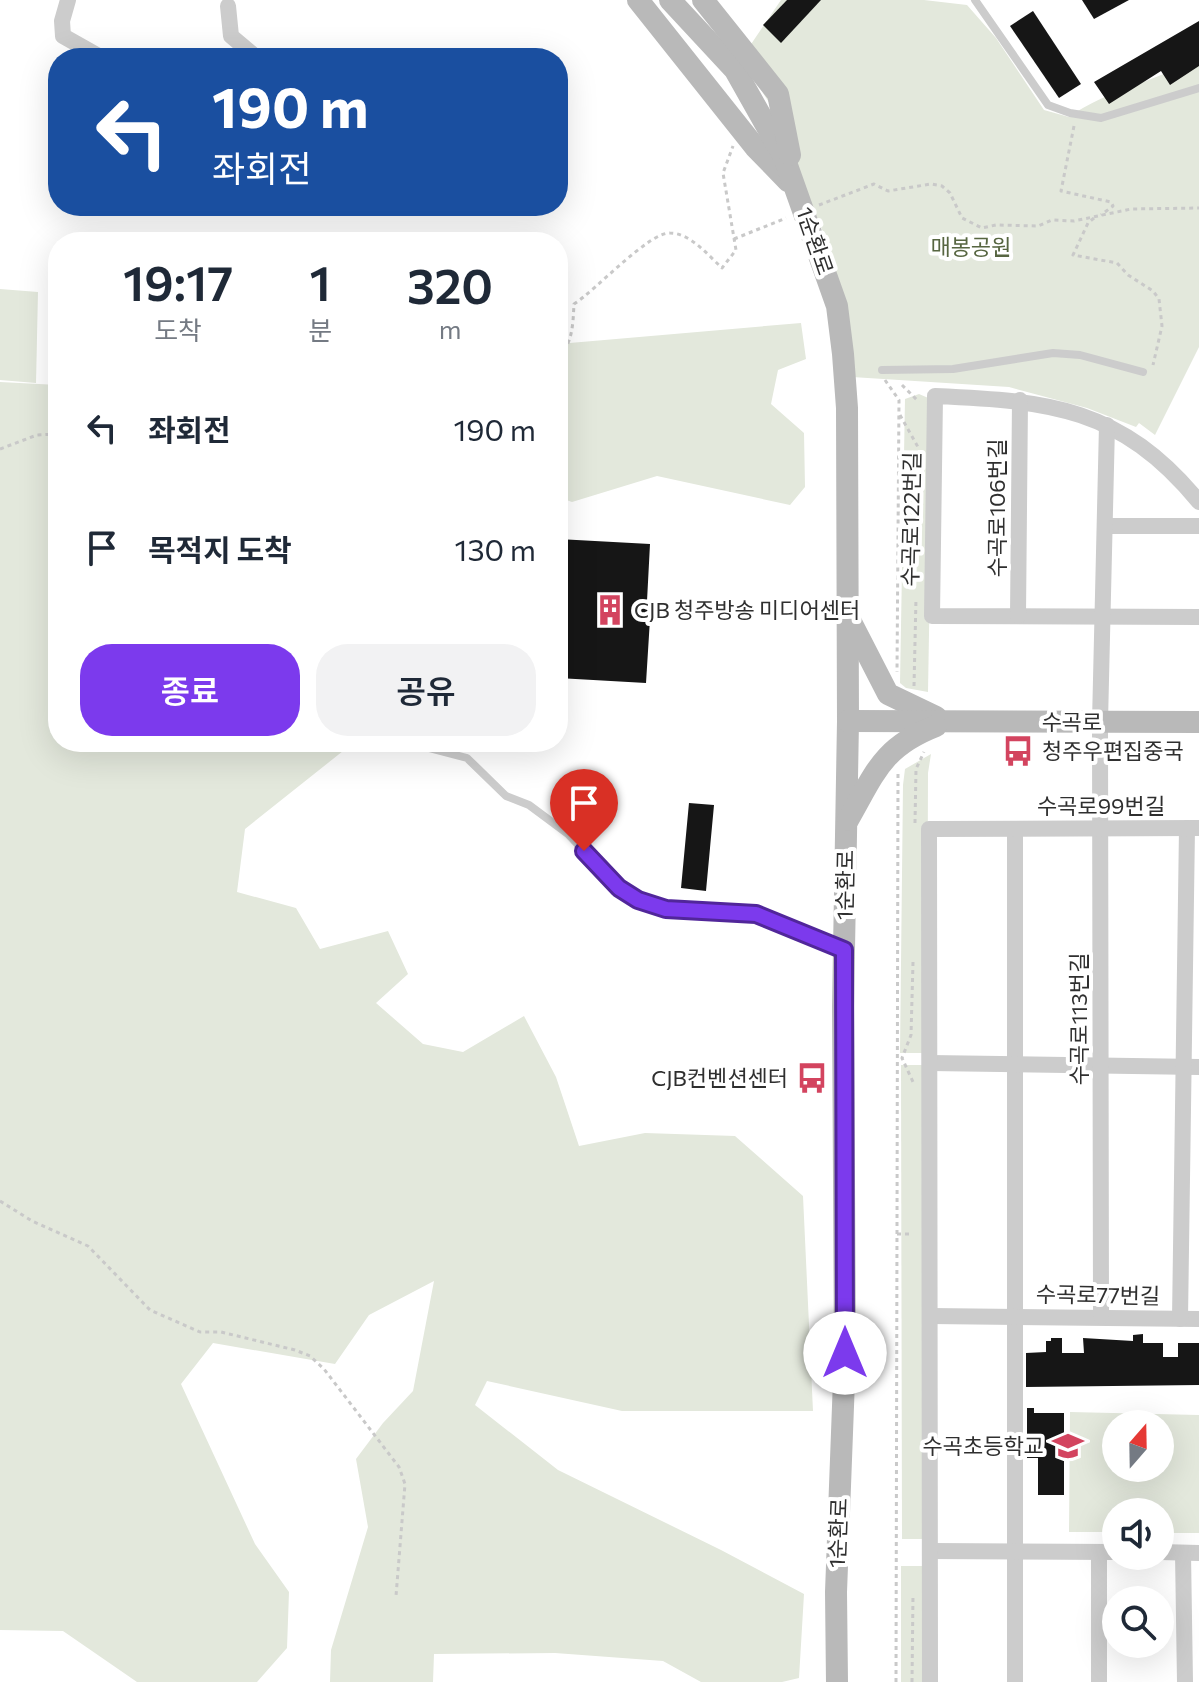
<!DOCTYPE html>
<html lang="ko">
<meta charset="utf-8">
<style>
body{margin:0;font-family:Commissioner,"Noto Sans KR",sans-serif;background:#f2f2f3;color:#1f2937;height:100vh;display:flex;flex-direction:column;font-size:30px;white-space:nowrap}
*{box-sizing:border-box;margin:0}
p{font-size:26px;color:#747a83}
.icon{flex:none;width:44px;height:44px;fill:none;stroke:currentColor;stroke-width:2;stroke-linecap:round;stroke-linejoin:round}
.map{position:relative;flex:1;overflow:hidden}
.sheet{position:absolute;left:48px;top:232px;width:520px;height:520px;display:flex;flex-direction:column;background:#fff;border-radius:32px;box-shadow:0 8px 32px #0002}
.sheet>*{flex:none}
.banner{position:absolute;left:48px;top:48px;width:520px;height:168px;border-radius:32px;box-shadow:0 8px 32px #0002;background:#1a4fa0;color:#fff;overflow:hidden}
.needle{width:52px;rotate:20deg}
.fabs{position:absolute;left:1102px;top:1410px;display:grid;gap:16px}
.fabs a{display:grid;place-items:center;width:72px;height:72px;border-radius:50%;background:#fff;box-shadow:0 8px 32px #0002;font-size:40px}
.pin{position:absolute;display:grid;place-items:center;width:68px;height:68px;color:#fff;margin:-82px -34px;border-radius:50% 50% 50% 0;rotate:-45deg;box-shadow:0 0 8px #0007}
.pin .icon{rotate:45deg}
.me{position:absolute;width:88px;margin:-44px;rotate:0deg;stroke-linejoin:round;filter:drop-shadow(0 0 6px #0008)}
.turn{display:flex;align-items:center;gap:28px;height:168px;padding:0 32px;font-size:36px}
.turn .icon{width:104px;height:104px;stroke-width:2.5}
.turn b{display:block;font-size:56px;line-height:68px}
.eta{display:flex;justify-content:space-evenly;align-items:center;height:136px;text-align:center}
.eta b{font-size:48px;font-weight:600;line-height:56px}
.cta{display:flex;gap:16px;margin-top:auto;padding:16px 32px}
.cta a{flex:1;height:92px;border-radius:32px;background:#7c3aed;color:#fff;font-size:32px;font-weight:600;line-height:92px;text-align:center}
.cta a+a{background:#f2f2f3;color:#1f2937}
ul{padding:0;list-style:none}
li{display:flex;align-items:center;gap:24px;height:120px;padding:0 32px}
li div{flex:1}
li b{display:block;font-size:30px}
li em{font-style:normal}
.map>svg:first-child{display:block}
</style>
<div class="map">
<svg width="1199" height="1682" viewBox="0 0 1199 1682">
<rect width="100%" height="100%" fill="#fff"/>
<g fill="#e3e8dc" fill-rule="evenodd">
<path d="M 781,0 L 924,0 L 967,5 L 996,38 L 1044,110 L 1069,117 C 1109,88 1158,83 1199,55 L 1199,347 L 1155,435 L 1139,423 L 1136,427 L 1087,408 L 1009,387 L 852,377 L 834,259 L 772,107 L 741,59 Z"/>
<path d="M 0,289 L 38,292 L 36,383 L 0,380 Z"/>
<path d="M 801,323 L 806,359 L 778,370 L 771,404 L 804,433 L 805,487 L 790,505 L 657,476 L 572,502 L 558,497 L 558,344 Z"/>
<path d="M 0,382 L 58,385 L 58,742 L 337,742 L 343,751 L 245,829 L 237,892 L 296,908 L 320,949 L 388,931 L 408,974 L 376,1003 L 423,1044 L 463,1052 L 524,1016 L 556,1077 L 579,1146 L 645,1133 L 735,1136 L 803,1196 L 813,1411 L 622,1411 L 487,1381 L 475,1405 L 558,1470 L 721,1550 L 804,1594 L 799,1678 L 782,1682 L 701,1682 L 663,1661 L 555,1653 L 434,1654 L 433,1682 L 330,1682 L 331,1650 L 368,1527 L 356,1459 L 383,1423 L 413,1391 L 434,1281 L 369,1315 L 335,1364 L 213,1343 L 181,1384 L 255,1544 L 289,1592 L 287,1648 L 257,1682 L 137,1682 L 63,1631 L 0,1630 Z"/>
<path d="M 919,394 L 933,400 L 928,692 L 906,688 L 900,683 L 905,399 Z"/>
<path d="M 931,754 L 928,773 L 927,1053 L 900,1053 L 903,785 L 905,769 Z"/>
<path d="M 901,1065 L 925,1065 L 927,1539 L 902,1539 Z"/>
<path d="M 1070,1412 L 1199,1415 L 1199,1533 L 1160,1533 L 1160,1512 L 1116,1512 L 1116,1532 L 1069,1532 ZM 1116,1424 L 1160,1424 L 1160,1468 L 1116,1468 Z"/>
<path d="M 901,1566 L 927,1566 L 926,1682 L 901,1682 Z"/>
</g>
<g fill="#161616">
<path d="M 787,0 L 821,0 L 781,43 L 763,25 Z"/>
<path d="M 1082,0 L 1129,0 L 1094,19 Z"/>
<path d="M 1033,11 L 1081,84 L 1059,98 L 1010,26 Z"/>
<path d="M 1199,21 L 1199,66 L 1170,85 L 1161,71 L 1109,104 L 1094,82 Z"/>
<path d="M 558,539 L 650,544 L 647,601 L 663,602 L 662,619 L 650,619 L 646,683 L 558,678 Z"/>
<path d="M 689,803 L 714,805 L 706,891 L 681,888 Z"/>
<path d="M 1143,1334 L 1143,1343 L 1163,1343 L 1163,1357 L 1178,1357 L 1178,1343 L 1199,1343 L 1199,1385 L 1026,1387 L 1026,1353 L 1046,1352 L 1046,1341 L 1051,1341 L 1051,1338 L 1062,1338 L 1062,1353 L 1084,1353 L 1083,1338 L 1133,1341 L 1133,1335 Z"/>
<path d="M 1027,1408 L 1034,1408 L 1034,1413 L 1064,1413 L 1064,1495 L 1038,1495 L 1038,1458 L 1027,1458 Z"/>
</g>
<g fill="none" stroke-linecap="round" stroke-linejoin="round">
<g stroke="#c9c9c9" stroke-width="3" stroke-dasharray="4 4" stroke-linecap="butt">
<path d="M 1074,126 L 1061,191 L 1111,202 L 1113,206 L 1101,215"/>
<path d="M 819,205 L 874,184 L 888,191 L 931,184 L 942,186 L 950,193 L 962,218 L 982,228 L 996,225 L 1038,226 L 1052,220 L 1074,221 L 1131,209 L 1199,208"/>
<path d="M 1094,218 L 1088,223 L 1073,255 L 1117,263 L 1128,275 L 1153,291 L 1159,299 L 1162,326 L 1153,365"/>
<path d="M 734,239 L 786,218"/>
<path d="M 56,356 L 58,356"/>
<path d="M 558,356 C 573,345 573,322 574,304 C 596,290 649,232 670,233 C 690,233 708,255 722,268 L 736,250 L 723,173 L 733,146"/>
<path d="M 885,380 L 899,400 L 897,672"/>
<path d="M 902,385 L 919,402"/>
<path d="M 900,415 L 918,447"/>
<path d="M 0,449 L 37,435 L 58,434"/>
<path d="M 900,511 L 905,515 L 910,540 L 917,545"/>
<path d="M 914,686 L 916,598"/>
<path d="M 915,823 L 916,769 L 924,752"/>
<path d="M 913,962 L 911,1035 L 902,1058 L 913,1082"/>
<path d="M 0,1201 L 32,1221 L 88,1246 L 150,1310 L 200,1332 L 221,1332 L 295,1350 L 310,1356 L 324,1369 L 399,1467 L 405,1484 L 396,1596"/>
<path d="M 897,1234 L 913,1234"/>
<path d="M 896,1682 L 898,771"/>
<path d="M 912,1682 L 913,1594"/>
</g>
<g stroke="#ccc" stroke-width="8">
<path d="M 975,0 L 1048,105 L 1070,113 L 1101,118 L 1199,88"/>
<path d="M 882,370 L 953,369 L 1053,353 L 1080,355 L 1143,372"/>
<path d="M 421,746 L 467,758 L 506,796 L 529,805 L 568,834 L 619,888 L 638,900 L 666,909 L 756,914 L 843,949"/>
</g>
<g stroke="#ccc" stroke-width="16">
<path d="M 68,0 L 62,21 L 63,36 L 102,58"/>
<path d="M 228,6 L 231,36 L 257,58"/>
<path d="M 1199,502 C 1121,407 1049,401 935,396 L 932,616 L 1199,617"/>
<path d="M 1106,526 L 1199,526"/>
<path d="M 1018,616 L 1020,400"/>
<path d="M 1015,829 L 1015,1682"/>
<path d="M 930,1063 L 1199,1067"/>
<path d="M 931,1316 L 1199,1319"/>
<path d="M 1101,1316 L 1100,722 L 1107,425"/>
<path d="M 1180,1319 L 1187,828"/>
<path d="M 931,1551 L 1116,1552"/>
<path d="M 1160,1552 L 1199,1553"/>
<path d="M 1183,1553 L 1185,1682"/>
<path d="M 930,1682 L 929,829 L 1199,828"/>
<path d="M 1099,1682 L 1099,1552"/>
</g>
<g stroke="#b9b9b9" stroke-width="22">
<path d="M 638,0 L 755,147 L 788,181"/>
<path d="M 670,0 L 735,70 L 784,157 L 837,306 L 843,354 L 847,408 L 848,721 L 843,1007 L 845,1353 L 836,1592 L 837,1682"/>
<path d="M 703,0 L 778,94 L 790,155"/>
<path d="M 851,622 L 888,694 L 936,717"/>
<path d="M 848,721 L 1199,722"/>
<path d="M 848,820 C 875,773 882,747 936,726"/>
</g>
</g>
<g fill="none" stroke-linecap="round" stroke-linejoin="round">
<defs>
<path id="route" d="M 584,851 L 619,888 L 638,900 L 666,909 L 756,914 L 844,950 L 845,1353"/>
</defs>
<use href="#route" stroke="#51269a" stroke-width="20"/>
<use href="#route" stroke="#7c3aed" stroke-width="14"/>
</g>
<defs>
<symbol id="building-bare" viewBox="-9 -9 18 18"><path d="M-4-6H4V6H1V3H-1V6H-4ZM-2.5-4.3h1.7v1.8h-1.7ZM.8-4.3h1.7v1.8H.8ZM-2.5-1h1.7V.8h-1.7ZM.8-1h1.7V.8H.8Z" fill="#d3445f" stroke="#fff" stroke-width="2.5" paint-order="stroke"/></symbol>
<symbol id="bus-bare" viewBox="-9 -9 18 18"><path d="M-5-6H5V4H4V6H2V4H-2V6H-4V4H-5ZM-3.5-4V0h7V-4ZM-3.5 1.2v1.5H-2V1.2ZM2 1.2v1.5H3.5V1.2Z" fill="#d3445f" stroke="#fff" stroke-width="2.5" paint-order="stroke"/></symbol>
<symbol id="school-bare" viewBox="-9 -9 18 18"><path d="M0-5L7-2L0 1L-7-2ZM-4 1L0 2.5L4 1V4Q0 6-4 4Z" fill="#d3445f" stroke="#fff" stroke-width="2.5" paint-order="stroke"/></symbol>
</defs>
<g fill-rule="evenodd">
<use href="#building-bare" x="588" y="588" width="44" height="44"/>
<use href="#bus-bare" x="996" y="729" width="44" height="44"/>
<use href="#bus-bare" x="790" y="1056" width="44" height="44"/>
<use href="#school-bare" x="1046" y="1424" width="44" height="44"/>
</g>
<g text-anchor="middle" stroke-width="8" stroke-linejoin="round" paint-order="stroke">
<g font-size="22" fill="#2f2f2f" stroke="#fff">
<text transform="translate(815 241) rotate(71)" y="8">1순환로</text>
<text transform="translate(997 508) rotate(-90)" y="8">수곡로106번길</text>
<text transform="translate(911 519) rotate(-89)" y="8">수곡로122번길</text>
<text x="1072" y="730">수곡로</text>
<text x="1101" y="814">수곡로99번길</text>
<text transform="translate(845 885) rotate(-89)" y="8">1순환로</text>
<text transform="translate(1079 1019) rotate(-90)" y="8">수곡로113번길</text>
<text transform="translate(1098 1295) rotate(1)" y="8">수곡로77번길</text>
<text transform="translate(838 1533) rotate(-88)" y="8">1순환로</text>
</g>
<g font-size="22" fill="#576641" stroke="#fff">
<text x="971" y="255">매봉공원</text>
</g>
<g font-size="22" fill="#2f2f2f" stroke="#fff" text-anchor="start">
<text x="634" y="618">CJB 청주방송 미디어센터</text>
<text x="1042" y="759">청주우편집중국</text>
<text x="788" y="1086" text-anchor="end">CJB컨벤션센터</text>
<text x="1044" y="1454" text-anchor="end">수곡초등학교</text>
</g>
</g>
</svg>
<div class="fabs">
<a><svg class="needle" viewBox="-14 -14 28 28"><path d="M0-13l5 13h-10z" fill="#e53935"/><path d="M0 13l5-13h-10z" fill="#747a83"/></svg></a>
<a><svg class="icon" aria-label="sound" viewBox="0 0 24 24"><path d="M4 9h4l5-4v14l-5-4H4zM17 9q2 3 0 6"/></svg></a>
<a><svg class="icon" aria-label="search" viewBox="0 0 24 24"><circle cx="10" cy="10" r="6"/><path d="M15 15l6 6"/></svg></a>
</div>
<div class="pin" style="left:584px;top:851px;background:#d93025"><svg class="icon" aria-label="arrive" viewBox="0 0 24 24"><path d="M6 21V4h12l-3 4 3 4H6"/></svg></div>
<svg class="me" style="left:845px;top:1353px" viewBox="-20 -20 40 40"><circle r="19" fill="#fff"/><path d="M0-13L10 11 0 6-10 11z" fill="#7c3aed"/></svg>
<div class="banner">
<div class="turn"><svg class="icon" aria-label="left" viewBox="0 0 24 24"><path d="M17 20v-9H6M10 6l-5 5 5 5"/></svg><div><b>190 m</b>좌회전</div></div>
</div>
<section class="sheet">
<div class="eta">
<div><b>19:17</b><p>도착</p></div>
<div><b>1</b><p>분</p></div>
<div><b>320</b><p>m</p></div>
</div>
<ul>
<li><svg class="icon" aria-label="left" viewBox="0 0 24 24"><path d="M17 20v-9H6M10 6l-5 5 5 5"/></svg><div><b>좌회전</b></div><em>190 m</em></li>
<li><svg class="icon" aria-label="arrive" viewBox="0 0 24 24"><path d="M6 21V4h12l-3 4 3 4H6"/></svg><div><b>목적지 도착</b></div><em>130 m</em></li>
</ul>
<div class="cta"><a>종료</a><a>공유</a></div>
</section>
</div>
